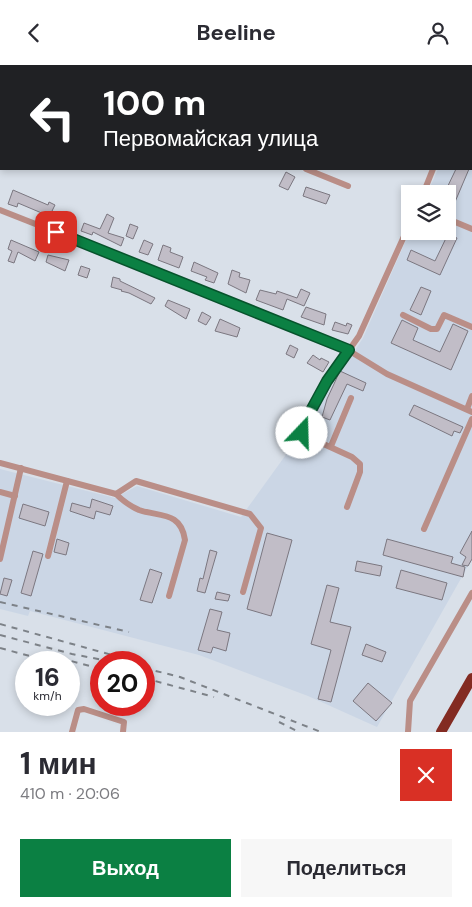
<!DOCTYPE html>
<html lang="ru">
<meta charset="utf-8">
<style>
body{margin:0;font-family:"DM Sans",sans-serif;background:#f7f7f7;color:#2b2b33;height:100vh;display:flex;flex-direction:column;font-size:19px;white-space:nowrap}
*{box-sizing:border-box;margin:0}
p{font-size:16px;color:#7c7c81}
.icon{flex:none;width:28px;height:28px;fill:none;stroke:currentColor;stroke-width:2;stroke-linecap:round;stroke-linejoin:round}
.map{position:relative;height:667px;overflow:hidden}
.sheet{display:flex;flex-direction:column;background:#fff;flex:1}
.sheet>*{flex:none}
.hud{position:absolute;left:0px;top:0px;width:472px;height:105px;box-shadow:0 2px 8px #0003;background:#202124;color:#fff;overflow:hidden}
.tools{position:absolute;left:401px;top:120px;display:grid;gap:10px}
.tools a{display:grid;place-items:center;width:55px;height:55px;border-radius:0px;background:#fff;box-shadow:0 2px 8px #0003;font-size:25px}
.speed{position:absolute;left:15px;top:586px;display:flex;gap:10px;font-size:25px;font-weight:700;text-align:center}
.speed>*{display:grid;place-content:center;width:65px;height:65px;border-radius:50%;background:#fff;box-shadow:0 2px 8px #0003;line-height:1}
.speed small{font-size:12px;font-weight:400}
.speed .limit{border:8px solid #d22;background:#fff;color:#111}
.pin{position:absolute;display:grid;place-items:center;width:42px;height:42px;color:#fff;margin:-21px;border-radius:10px;box-shadow:0 2px 8px #0006}
.me{position:absolute;width:55px;margin:-28px;rotate:21deg;stroke-linejoin:round;filter:drop-shadow(0 0 4px #0008)}
.turn{display:flex;align-items:center;gap:18px;height:105px;padding:0 20px;font-size:22px}
.turn .icon{width:65px;height:65px;stroke-width:2.5}
.turn b{display:block;font-size:35px;line-height:42px}
.round{display:grid;place-items:center;flex:none;width:52px;height:52px;border-radius:0px;background:#f7f7f7}
.overview{display:flex;align-items:center;justify-content:space-between;height:85px;padding:0 20px}
h1{font-size:30px;font-weight:700;line-height:38px}
.primary-button{display:flex;gap:10px;margin-top:auto;padding:10px 20px}
.primary-button a{flex:1;height:58px;border-radius:0px;background:#0b8043;color:#fff;font-size:20px;font-weight:700;line-height:58px;text-align:center}
.primary-button a+a{background:#f7f7f7;color:#2b2b33}
header{display:flex;justify-content:space-between;align-items:center;height:65px;padding:0 20px;background:#fff;font-size:22px;font-weight:700}
.map>svg:first-child{display:block}
</style>
<header><svg class="icon" aria-label="back" viewBox="0 0 24 24"><path d="M15 5l-7 7 7 7"/></svg>Beeline<svg class="icon" aria-label="person" viewBox="0 0 24 24"><circle cx="12" cy="8" r="4"/><path d="M4 21q1-7 8-7t8 7"/></svg></header>
<div class="map">
<svg width="472" height="667" viewBox="0 0 472 667">
<rect width="100%" height="100%" fill="#d9e0e9"/>
<path fill="#cbd6e5" d="M 472,29 L 472,494 L 377,662 L 308,631 L 199,590 L 30,546 L 28,551 L 0,544 L 0,404 L 115,433 L 137,421 L 241,452 L 303,366 L 363,273 L 410,166 L 448,166 L 448,129 L 427,129 L 438,104 L 471,104 Z"/>
<g fill="#c1bdc7" stroke="#7b7780">
<path d="M 456,104 L 469,104 L 452,144 L 448,142 L 448,129 L 444,129 Z"/>
<path d="M 286,107 L 295,112 L 288,125 L 279,121 Z"/>
<path d="M 306,122 L 330,130 L 326,139 L 303,131 Z"/>
<path d="M 13,125 L 48,140 L 49,137 L 55,140 L 52,146 L 65,151 L 62,158 L 43,152 L 44,149 L 18,138 L 17,142 L 8,139 Z"/>
<path d="M 107,149 L 114,153 L 108,168 L 124,173 L 121,181 L 93,167 L 92,170 L 81,166 L 84,158 L 100,164 Z"/>
<path d="M 130,159 L 138,162 L 133,174 L 126,171 Z"/>
<path d="M 448,169 L 457,173 L 440,210 L 407,195 L 411,185 L 435,196 Z"/>
<path d="M 11,175 L 39,187 L 35,196 L 18,187 L 14,198 L 8,196 L 12,186 L 8,184 Z"/>
<path d="M 144,175 L 153,179 L 148,190 L 139,187 Z"/>
<path d="M 163,180 L 171,183 L 170,187 L 183,192 L 179,203 L 158,195 Z"/>
<path d="M 48,190 L 69,195 L 65,206 L 46,197 Z"/>
<path d="M 194,197 L 218,208 L 214,218 L 205,215 L 207,212 L 191,206 Z"/>
<path d="M 81,201 L 90,204 L 87,213 L 78,210 Z"/>
<path d="M 232,205 L 240,208 L 239,212 L 250,215 L 246,228 L 228,219 Z"/>
<path d="M 113,212 L 120,214 L 120,216 L 155,233 L 151,239 L 129,228 L 121,226 L 122,225 L 111,222 Z"/>
<path d="M 421,222 L 431,226 L 421,250 L 410,245 Z"/>
<path d="M 301,224 L 310,228 L 304,241 L 287,234 L 283,245 L 256,235 L 260,225 L 276,229 L 277,226 L 297,233 Z"/>
<path d="M 168,235 L 190,244 L 186,254 L 165,241 Z"/>
<path d="M 306,242 L 326,249 L 324,260 L 301,252 Z"/>
<path d="M 202,247 L 211,252 L 206,260 L 198,256 Z"/>
<path d="M 220,254 L 240,263 L 237,272 L 215,266 Z"/>
<path d="M 402,255 L 418,263 L 413,275 L 440,287 L 453,259 L 468,266 L 451,305 L 391,278 Z"/>
<path d="M 335,257 L 346,261 L 347,258 L 352,260 L 348,269 L 332,265 Z"/>
<path d="M 290,280 L 298,284 L 294,293 L 286,289 Z"/>
<path d="M 313,290 L 320,295 L 321,293 L 329,297 L 323,307 L 307,298 Z"/>
<path d="M 340,306 L 366,318 L 363,326 L 347,319 L 330,355 L 322,352 L 327,334 Z"/>
<path d="M 414,340 L 463,362 L 460,368 L 454,366 L 452,371 L 409,350 Z"/>
<path d="M 92,434 L 113,441 L 110,450 L 96,446 L 94,454 L 70,446 L 72,438 L 90,443 Z"/>
<path d="M 23,439 L 49,447 L 45,461 L 19,453 Z"/>
<path d="M 472,466 L 472,494 L 468,501 L 462,500 L 466,492 L 460,488 Z"/>
<path d="M 267,468 L 292,475 L 271,551 L 247,544 Z"/>
<path d="M 57,474 L 69,478 L 66,490 L 54,487 Z"/>
<path d="M 387,474 L 453,492 L 451,498 L 465,502 L 463,512 L 383,490 Z"/>
<path d="M 210,485 L 217,487 L 205,528 L 197,526 L 200,513 L 203,514 Z"/>
<path d="M 33,486 L 43,489 L 31,531 L 21,528 Z"/>
<path d="M 357,496 L 382,501 L 380,511 L 355,506 Z"/>
<path d="M 150,504 L 162,508 L 152,538 L 140,535 Z"/>
<path d="M 401,505 L 447,518 L 442,535 L 396,523 Z"/>
<path d="M 4,513 L 12,515 L 7,531 L 0,529 Z"/>
<path d="M 327,520 L 339,523 L 330,557 L 351,562 L 331,637 L 318,634 L 331,585 L 311,579 Z"/>
<path d="M 217,527 L 230,530 L 228,536 L 215,534 Z"/>
<path d="M 210,544 L 222,547 L 217,565 L 230,568 L 226,586 L 213,582 L 211,588 L 198,585 Z"/>
<path d="M 366,579 L 386,587 L 382,597 L 362,590 Z"/>
<path d="M 368,618 L 392,638 L 376,656 L 353,636 Z"/>
</g>
<g fill="none" stroke-linecap="round" stroke-linejoin="round">
<g stroke="#ba8e87" stroke-width="6">
<path d="M 81,0 L 84,1"/>
<path d="M 471,73 L 472,74"/>
<path d="M 306,104 L 348,121"/>
<path d="M 423,129 L 433,104"/>
<path d="M 0,145 L 335,277 L 387,309 L 472,347"/>
<path d="M 448,154 L 472,164"/>
<path d="M 403,250 L 431,264 L 437,264 L 444,250 L 472,262"/>
<path d="M 467,344 L 472,331"/>
<path d="M 331,381 L 351,333"/>
<path d="M 0,398 L 116,429 L 136,416 L 250,449 L 261,463 L 243,527"/>
<path d="M 0,427 L 15,431"/>
<path d="M 116,429 C 123,436 130,441 139,445 C 159,452 181,446 185,475 L 169,531"/>
<path d="M 347,442 L 360,407 L 360,399 L 352,392 L 306,371 L 303,368 L 302,362 L 327,316 L 359,271 L 410,158"/>
<path d="M 424,464 L 472,354"/>
<path d="M 48,491 L 67,416"/>
<path d="M 0,494 L 21,403"/>
<path d="M 72,667 L 78,645 L 84,644 L 124,657 L 123,667"/>
<path d="M 408,667 L 410,636 L 472,528"/>
</g>
<path stroke="#832b22" stroke-width="10" d="M 441,667 L 472,613"/>
<g stroke="#7d8288" stroke-width="2" stroke-dasharray="6 6" stroke-linecap="butt">
<path d="M 0,537 L 129,567"/>
<path d="M 0,559 L 141,598"/>
<path d="M 0,570 L 72,589 L 119,598"/>
<path d="M 0,583 L 41,594"/>
<path d="M 60,593 L 101,604"/>
<path d="M 144,603 L 180,612 L 321,667"/>
<path d="M 144,613 L 214,632"/>
<path d="M 279,657 L 299,667"/>
</g>
</g>
<g fill="none" stroke-linecap="round" stroke-linejoin="round">
<defs>
<path id="route" d="M 56,167 L 349,285 L 327,316 L 302,362 L 302,368"/>
</defs>
<use href="#route" stroke="#07532c" stroke-width="12"/>
<use href="#route" stroke="#0b8043" stroke-width="9"/>
</g>
</svg>
<div class="tools">
<a><svg class="icon" aria-label="layers" viewBox="0 0 24 24"><path d="M12 4l9 5-9 5-9-5zM3 14l9 5 9-5"/></svg></a>
</div>
<div class="speed"><div>16<small>km/h</small></div><div class="limit">20</div></div>
<div class="pin" style="left:56px;top:167px;background:#d93025"><svg class="icon" aria-label="arrive" viewBox="0 0 24 24"><path d="M6 21V4h12l-3 4 3 4H6"/></svg></div>
<svg class="me" style="left:302px;top:368px" viewBox="-20 -20 40 40"><circle r="19" fill="#fff"/><path d="M0-13L10 11 0 6-10 11z" fill="#0b8043"/></svg>
<div class="hud">
<div class="turn"><svg class="icon" aria-label="left" viewBox="0 0 24 24"><path d="M17 20v-9H6M10 6l-5 5 5 5"/></svg><div><b>100 m</b>Первомайская улица</div></div>
</div>
</div>
<section class="sheet">
<div class="overview"><div><h1>1 мин</h1><p>410 m · 20:06</p></div><a class="round" style="background:#d93025;color:#fff"><svg class="icon" aria-label="close" viewBox="0 0 24 24"><path d="M6 6l12 12M18 6L6 18"/></svg></a></div>
<div class="primary-button"><a>Выход</a><a>Поделиться</a></div>
</section>
